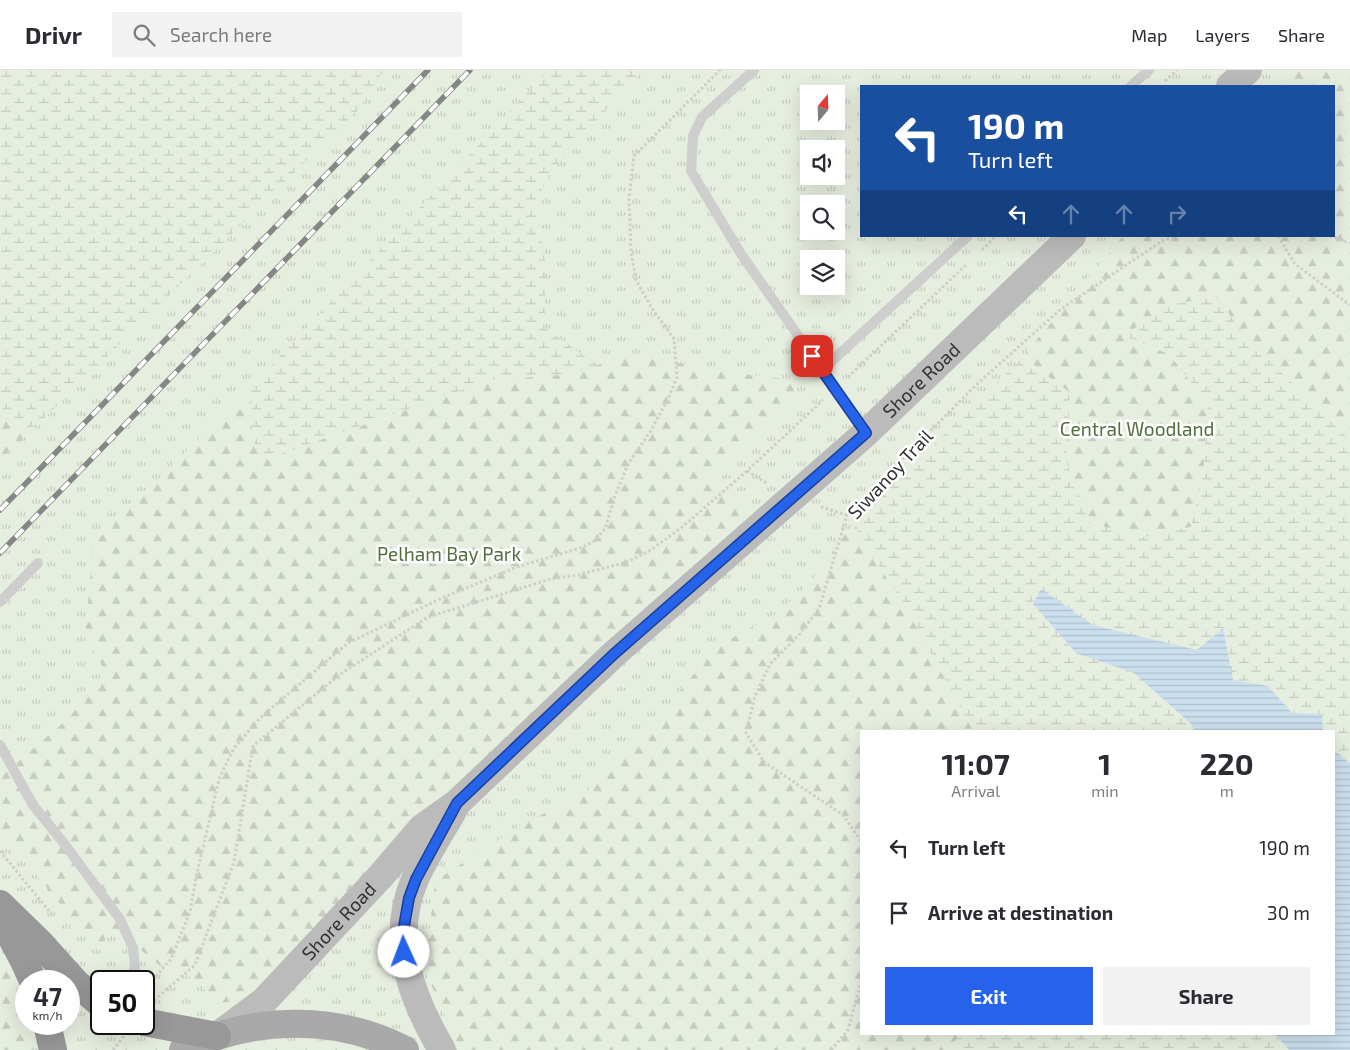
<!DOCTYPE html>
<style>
body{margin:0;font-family:"Exo 2",sans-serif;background:#f2f2f3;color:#2b2b33;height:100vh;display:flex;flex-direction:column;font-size:19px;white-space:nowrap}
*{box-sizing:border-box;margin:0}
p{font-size:16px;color:#7c7c81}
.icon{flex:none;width:28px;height:28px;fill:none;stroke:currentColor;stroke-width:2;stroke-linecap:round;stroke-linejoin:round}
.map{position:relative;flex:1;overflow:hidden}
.sheet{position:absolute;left:860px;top:660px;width:475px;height:305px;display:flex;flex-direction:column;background:#fff;border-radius:0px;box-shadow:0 5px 20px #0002}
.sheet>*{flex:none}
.guide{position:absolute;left:860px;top:15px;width:475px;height:152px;border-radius:0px;box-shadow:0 5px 20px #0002;background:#1a4fa0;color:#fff;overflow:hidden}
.needle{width:32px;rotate:19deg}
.fabs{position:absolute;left:800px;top:15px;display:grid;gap:10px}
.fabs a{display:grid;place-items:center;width:45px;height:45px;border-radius:0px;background:#fff;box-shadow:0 5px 20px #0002;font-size:25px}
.speed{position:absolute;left:15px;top:900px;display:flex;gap:10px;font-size:25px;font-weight:700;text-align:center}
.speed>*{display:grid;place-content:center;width:65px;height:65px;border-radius:50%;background:#fff;box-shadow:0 5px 20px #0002;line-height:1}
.speed small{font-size:12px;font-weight:400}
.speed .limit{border:2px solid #111;border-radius:8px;background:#fff;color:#111}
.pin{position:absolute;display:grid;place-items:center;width:42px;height:42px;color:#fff;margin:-21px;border-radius:10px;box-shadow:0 2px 8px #0006}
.me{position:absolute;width:55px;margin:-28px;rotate:358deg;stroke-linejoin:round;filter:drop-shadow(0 0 4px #0008)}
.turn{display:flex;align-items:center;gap:18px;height:105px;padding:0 25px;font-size:22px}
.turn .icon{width:65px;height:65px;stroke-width:2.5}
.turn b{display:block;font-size:35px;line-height:42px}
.lanes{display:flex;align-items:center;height:48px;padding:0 25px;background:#0003;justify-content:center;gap:25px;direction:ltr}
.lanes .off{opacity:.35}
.eta{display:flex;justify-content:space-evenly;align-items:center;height:85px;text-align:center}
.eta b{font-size:30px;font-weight:700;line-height:35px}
.primary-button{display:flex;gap:10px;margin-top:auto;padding:10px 25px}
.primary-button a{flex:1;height:58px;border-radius:0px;background:#2563eb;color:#fff;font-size:20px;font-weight:700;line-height:58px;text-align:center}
.primary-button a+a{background:#f2f2f3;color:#2b2b33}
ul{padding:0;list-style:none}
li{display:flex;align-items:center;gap:15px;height:65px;padding:0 25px}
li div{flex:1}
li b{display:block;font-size:19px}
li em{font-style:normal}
header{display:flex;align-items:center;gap:30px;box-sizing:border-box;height:70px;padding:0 25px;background:#fff;border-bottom:1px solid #e1e1e2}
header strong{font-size:24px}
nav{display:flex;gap:28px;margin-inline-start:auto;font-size:18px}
.search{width:350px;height:45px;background:#f2f2f3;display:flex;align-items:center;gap:12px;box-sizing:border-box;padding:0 18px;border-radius:0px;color:#7c7c81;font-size:19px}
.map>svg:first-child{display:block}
</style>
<header>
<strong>Drivr</strong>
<div class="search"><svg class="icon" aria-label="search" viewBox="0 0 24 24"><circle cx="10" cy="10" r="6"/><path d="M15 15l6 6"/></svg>Search here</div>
<nav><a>Map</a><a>Layers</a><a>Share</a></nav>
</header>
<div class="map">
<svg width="1350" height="980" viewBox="0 0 1350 980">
<defs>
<pattern id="grass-tufts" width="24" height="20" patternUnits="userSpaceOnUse" patternTransform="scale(1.25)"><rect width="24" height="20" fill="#e6eedf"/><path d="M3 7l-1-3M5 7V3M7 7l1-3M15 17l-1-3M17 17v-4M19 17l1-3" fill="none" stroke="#c6cdc0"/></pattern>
<pattern id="forest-firs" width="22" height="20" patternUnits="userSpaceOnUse" patternTransform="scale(1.25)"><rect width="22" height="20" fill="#e6eedf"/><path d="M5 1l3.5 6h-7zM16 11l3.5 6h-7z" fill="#c6cdc0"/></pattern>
<pattern id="wetland-marsh" width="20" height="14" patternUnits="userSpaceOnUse" patternTransform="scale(1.25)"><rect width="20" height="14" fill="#e6eedf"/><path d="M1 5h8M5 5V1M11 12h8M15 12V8" fill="none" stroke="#c6cdc0"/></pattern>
<pattern id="water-rules" width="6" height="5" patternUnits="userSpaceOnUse" patternTransform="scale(1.25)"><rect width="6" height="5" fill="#cbdfee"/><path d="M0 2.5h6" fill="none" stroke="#afc0cd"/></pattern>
</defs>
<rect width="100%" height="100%" fill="#fff"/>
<path fill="url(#grass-tufts)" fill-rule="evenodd" d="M 0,0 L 1350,0 L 1350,693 L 1334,661 L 861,661 L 861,964 L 1275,964 L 1289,980 L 0,980 ZM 861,16 L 1334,16 L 1334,166 L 861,166 ZM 809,24 L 836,24 L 836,51 L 809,51 ZM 809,79 L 836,79 L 836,106 L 809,106 ZM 809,134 L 836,134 L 836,161 L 809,161 ZM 809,189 L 836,189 L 836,216 L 809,216 ZM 26,911 L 69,911 L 69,954 L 26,954 ZM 101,911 L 144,911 L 144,954 L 101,954 Z"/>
<g fill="url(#forest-firs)">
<path d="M 1286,0 L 1350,0 L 1350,370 L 1251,273 L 1216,227 L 1124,266 L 1169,284 L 1208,334 L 1203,406 L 1191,457 L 1143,467 L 1090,453 L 1066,391 L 1070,323 L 1023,287 L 1123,166 L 1334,166 L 1334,16 L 1269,16 Z"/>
<path d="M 628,284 L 734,303 L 794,310 L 794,331 L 783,346 L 708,413 L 751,440 L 498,673 L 389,780 L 249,929 L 213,934 L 199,910 L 160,896 L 135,875 L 103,861 L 109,888 L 80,858 L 0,761 L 0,707 L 63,653 L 108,606 L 85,568 L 93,474 L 251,317 L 252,366 L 350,360 L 490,310 L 572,304 Z"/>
<path d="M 0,337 L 32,360 L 0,391 Z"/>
<path d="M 855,451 L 859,466 L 903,532 L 973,661 L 861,661 L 861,964 L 960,964 L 949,980 L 465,980 L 457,972 L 425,901 L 435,811 L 516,758 L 588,720 L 661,645 L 716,577 L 776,544 L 809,514 Z"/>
<path d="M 0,891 L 24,925 L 26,938 L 26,954 L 29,954 L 34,980 L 0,980 Z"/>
</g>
<g fill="url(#wetland-marsh)">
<path d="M 0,0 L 384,0 L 359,39 L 32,360 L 0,337 Z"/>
<path d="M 549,0 L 644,0 L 556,94 L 536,130 L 545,190 L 545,258 L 597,295 L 572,304 L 490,310 L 261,391 L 252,366 L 251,317 Z"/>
<path d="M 1216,227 L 1251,273 L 1350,370 L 1350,980 L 949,980 L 960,964 L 1334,964 L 1334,661 L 973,661 L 903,532 L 859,466 L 855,451 L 1023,287 L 1070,323 L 1066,391 L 1090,453 L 1143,467 L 1191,457 L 1203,406 L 1208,334 L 1169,284 L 1124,266 L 1167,235 Z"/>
</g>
<g fill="url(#water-rules)">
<path d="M 1041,519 L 1093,555 L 1197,580 L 1223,558 L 1233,610 L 1268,616 L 1292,643 L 1322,644 L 1323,661 L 1196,661 L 1190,653 L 1134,603 L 1076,583 L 1033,534 Z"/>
<path d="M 1334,680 L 1350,693 L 1350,980 L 1289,980 L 1275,964 L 1334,964 Z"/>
</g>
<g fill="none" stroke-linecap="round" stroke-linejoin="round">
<g stroke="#cecece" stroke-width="3" stroke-dasharray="2.5 2.5" stroke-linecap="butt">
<path d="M 1165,11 L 1177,0"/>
<path d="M 1278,166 L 1295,194 L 1350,235"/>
<path d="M 1330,166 L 1350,173"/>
<path d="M 982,180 L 996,166"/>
<path d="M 848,307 L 968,193"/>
<path d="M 747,401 L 768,414"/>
<path d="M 821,437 L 847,445"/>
<path d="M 861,771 L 843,745 L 764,692 L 746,663 L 755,626 L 770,594 L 798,566 L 819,539 L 847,445 L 976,315 L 1061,239 L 1162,171 L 1176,166"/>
<path d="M 0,781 L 53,846"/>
<path d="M 151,908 L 156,906 L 171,889 L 190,842 L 197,803 L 219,709 L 234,678 L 260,648 L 348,573 L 442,528 L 517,497 L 580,478 L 593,472 L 605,459 L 615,426 L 628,394 L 650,362 L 668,329 L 677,307 L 674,269 L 651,237 L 636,210 L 631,182 L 629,129 L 634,86 L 720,0"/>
<path d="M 158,927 L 195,895 L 234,792 L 253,676 L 339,605 L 428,547 L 551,509 L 578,505 L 627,492 L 651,480 L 681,458 L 747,401 L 823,330"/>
<path d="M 113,980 L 124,966"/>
<path d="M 831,980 L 848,960 L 861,911"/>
</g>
<g stroke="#cecece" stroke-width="10">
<path d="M 754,0 L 702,47 L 693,66 L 691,101 L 741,184 L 865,361"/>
<path d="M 1131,16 L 1149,0"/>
<path d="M 822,300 L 968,166"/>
<path d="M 0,532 L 38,493"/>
<path d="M 0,675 L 33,735 L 63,772 L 120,849 L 133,878 L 135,897 L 130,911"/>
</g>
<g stroke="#bbb" stroke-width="28">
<path d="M 1230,16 L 1248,0"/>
<path id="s1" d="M 217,966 L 264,931 L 379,808 L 422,758 L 457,733 L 614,584 L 866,363 L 1072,166"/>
<path d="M 442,980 C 411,927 389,870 415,809 C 426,785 441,762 454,739"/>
</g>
<path stroke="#a9a9a9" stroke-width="28" d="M 183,980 C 252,946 336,944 405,980"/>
<g stroke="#989898" stroke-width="28">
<path d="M 0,834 L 39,872 L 76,913 L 101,934"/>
<path d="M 0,846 L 24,891 L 33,911"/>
<path d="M 144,952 L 217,966"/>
<path d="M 47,954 L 53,980"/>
</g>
<defs>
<g id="rail">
<path d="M 0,440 L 428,0"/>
<path d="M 0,483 L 470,0"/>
</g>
</defs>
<use href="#rail" stroke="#868686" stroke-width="5.5"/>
<use href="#rail" stroke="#fff" stroke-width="4" stroke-dasharray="11" stroke-linecap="butt"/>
</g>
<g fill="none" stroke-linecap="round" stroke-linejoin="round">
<defs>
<path id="route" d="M 404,882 L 403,862 L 409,828 L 416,809 L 457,733 L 614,584 L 866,363 L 812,286"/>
</defs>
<use href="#route" stroke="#184099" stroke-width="12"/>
<use href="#route" stroke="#2563eb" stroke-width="9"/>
</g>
<g text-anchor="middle" stroke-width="5" stroke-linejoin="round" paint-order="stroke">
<g font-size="19" fill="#313131" stroke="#fff">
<text dy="7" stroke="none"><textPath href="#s1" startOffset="964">Shore Road</textPath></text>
<text transform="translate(890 404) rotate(-47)" y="7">Siwanoy Trail</text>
<text dy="7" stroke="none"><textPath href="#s1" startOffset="168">Shore Road</textPath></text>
</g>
<g font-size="19" fill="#516e3d" stroke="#fff">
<text x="1137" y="366">Central Woodland</text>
<text x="449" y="491">Pelham Bay Park</text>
</g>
</g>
</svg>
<div class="fabs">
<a><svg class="needle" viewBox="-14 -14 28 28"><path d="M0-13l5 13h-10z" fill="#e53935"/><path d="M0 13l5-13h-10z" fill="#7c7c81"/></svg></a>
<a><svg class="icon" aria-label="sound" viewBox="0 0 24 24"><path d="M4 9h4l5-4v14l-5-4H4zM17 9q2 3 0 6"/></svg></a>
<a><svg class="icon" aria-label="search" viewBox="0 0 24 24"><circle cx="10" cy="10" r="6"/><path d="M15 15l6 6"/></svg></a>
<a><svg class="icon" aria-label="layers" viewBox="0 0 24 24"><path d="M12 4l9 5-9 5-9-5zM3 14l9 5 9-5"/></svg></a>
</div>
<div class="speed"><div>47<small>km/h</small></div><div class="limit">50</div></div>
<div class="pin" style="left:812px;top:286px;background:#d93025"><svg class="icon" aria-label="arrive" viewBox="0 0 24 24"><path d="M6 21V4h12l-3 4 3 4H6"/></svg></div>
<svg class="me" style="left:404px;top:882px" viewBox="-20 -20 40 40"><circle r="19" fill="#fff"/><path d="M0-13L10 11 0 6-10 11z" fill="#2563eb"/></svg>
<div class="guide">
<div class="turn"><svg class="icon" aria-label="left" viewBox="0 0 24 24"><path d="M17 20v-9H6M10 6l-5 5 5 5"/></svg><div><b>190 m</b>Turn left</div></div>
<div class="lanes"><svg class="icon" aria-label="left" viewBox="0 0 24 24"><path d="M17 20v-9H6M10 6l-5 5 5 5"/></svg><svg class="icon off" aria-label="ahead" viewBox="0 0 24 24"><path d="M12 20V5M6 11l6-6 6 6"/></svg><svg class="icon off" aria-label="ahead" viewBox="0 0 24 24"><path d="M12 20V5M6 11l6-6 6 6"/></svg><svg class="icon off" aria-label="right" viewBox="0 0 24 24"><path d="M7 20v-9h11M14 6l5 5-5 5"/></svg></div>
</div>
<section class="sheet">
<div class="eta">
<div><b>11:07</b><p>Arrival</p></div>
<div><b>1</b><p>min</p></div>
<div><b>220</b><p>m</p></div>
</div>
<ul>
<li><svg class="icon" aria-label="left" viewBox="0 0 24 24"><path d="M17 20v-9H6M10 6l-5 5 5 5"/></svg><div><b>Turn left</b></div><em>190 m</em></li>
<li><svg class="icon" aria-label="arrive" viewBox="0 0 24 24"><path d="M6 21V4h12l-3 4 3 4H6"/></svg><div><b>Arrive at destination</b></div><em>30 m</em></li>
</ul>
<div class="primary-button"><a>Exit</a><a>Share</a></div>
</section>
</div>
